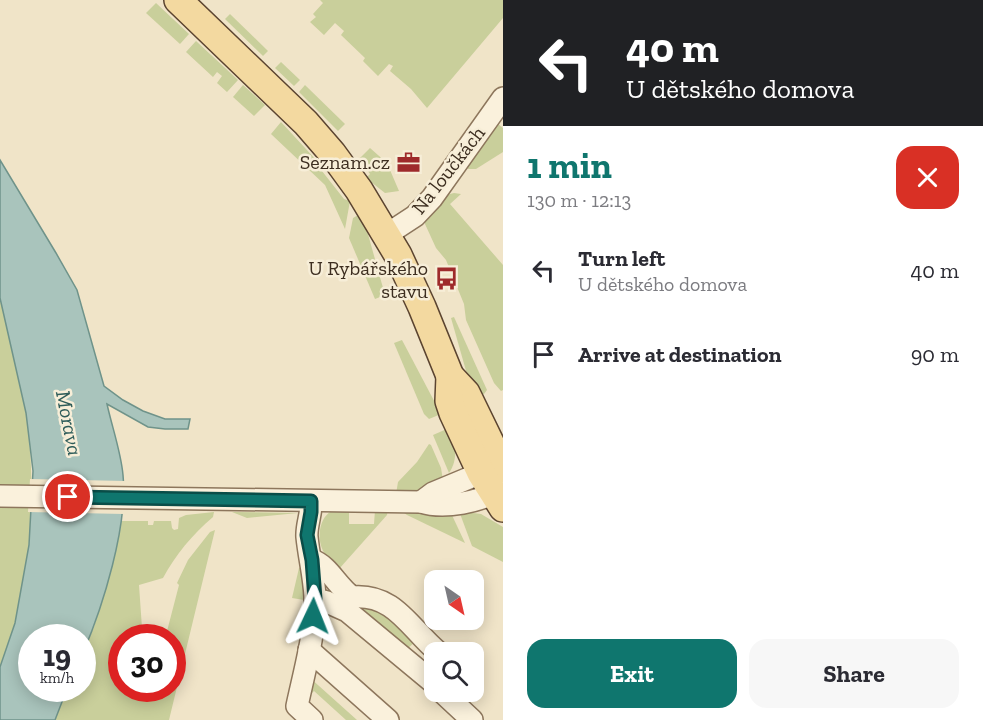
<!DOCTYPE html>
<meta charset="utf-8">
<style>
body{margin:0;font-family:"Zilla Slab",serif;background:#f7f7f7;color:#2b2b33;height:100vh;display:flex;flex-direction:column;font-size:22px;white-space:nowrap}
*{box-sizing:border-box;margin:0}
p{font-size:20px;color:#7c7c81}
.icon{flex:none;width:33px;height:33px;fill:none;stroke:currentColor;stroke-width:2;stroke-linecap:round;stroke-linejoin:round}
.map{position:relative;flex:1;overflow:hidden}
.details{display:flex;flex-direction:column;background:#fff;width:480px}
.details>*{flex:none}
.banner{background:#202124;color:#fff;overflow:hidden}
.needle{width:39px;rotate:146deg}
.tools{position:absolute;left:424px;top:570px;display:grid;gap:12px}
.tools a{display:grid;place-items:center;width:60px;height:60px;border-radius:12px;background:#fff;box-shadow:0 3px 15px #0003;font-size:30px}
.speed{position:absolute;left:18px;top:624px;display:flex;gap:12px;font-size:30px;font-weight:700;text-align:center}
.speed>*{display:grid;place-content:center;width:78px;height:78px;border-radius:50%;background:#fff;box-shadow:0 3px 15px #0003;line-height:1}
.speed small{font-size:15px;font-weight:400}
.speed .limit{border:9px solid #d22;background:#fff;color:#111}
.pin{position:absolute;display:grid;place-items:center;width:51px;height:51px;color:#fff;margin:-26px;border:3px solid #fff;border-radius:50%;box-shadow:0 2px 6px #0007}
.me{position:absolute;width:66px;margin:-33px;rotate:2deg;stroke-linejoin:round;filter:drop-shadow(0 0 4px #0008)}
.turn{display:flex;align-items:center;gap:21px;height:126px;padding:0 24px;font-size:27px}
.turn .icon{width:78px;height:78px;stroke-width:2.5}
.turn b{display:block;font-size:42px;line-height:51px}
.round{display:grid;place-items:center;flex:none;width:63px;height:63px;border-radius:18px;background:#f7f7f7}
.head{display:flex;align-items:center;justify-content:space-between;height:102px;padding:0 24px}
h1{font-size:36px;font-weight:700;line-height:45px;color:#0f766e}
.button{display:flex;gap:12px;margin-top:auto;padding:12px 24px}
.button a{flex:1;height:69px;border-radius:18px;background:#0f766e;color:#fff;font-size:24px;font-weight:700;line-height:69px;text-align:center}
.button a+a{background:#f7f7f7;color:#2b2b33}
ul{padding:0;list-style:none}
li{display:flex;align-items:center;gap:18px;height:84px;padding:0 24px}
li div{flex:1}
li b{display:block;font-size:22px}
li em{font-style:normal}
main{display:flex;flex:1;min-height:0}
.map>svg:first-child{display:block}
</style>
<main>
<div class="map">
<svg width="503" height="720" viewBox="0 0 503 720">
<rect width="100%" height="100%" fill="#f0e4c8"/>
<g fill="#c9cf9b" fill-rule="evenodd">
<path d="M 320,0 L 503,0 L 503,18 L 427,108 L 411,89 L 390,71 L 393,66 L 389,64 L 378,76 L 363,61 L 365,58 L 341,35 L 344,31 L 335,23 L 324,35 L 310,22 L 316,17 L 313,14 L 323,3 Z"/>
<path d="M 156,3 L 189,34 L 180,44 L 146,13 Z"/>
<path d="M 230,14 L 268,51 L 263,56 L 225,19 Z"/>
<path d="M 196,41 L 238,80 L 227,92 L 217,83 L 222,76 L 217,72 L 213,77 L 186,52 Z"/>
<path d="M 281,62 L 300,80 L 294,86 L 275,68 Z"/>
<path d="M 243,85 L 265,105 L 254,116 L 233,97 Z"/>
<path d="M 305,85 L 345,124 L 338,131 L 299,92 Z"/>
<path d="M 281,122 L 318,162 L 318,166 L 344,199 L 350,201 L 345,229 L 325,185 L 271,134 Z"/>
<path d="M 498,124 L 503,128 L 503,152 L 476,169 L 468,169 L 468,160 Z"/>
<path d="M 370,148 L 387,163 L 399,191 L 385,193 L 366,178 L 370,174 L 359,159 Z"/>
<path d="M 454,193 L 461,194 L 450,204 L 503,265 L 503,390 L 501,391 L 494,383 L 466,320 L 464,304 L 446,260 L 436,248 L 425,224 L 425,219 L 446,195 Z"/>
<path d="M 360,214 L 366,227 L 385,295 L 375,299 L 349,238 L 353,218 Z"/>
<path d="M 0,298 C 34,402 43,518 15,624 C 11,638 5,653 0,667 Z"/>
<path d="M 454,317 L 487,390 L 484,394 L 474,399 L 451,318 Z"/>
<path d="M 402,340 L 441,414 L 429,419 L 424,414 L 394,343 Z"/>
<path d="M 449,428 C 455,444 459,458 449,473 L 433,435 Z"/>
<path d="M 429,444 L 431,445 L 441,468 L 443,480 L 420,492 L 396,494 L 398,482 L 417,462 Z"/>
<path d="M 334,510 L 349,510 L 349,524 L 374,524 L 375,510 L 388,510 L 387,515 L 339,569 C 334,564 328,560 325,554 C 316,541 318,516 334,510 Z"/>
<path d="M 400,510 L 450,511 L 465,543 L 407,515 Z"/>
<path d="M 459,511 L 481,514 L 503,527 L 503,562 L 472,546 Z"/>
<path d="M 214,512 L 213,517 C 192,535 176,554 163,578 L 139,585 L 142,628 L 166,635 L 179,585 L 177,583 L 188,560 L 210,532 L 215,530 L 169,720 L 55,720 L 67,689 L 82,688 L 83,653 L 94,627 L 118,541 L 121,521 L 148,521 L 148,525 L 153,525 L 154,521 L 171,521 L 172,528 L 174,530 L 178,529 L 179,518 L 186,515 ZM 122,638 L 172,638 L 172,688 L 122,688 Z"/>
<path d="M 232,512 L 237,512 L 298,513 L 247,518 Z"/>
<path d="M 304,566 L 304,600 L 292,598 L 299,568 Z"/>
<path d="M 333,592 L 377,604 L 415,642 L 407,649 Z"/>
<path d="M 309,677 L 357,720 L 346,720 L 314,691 L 306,699 Z"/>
</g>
<path fill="#a9c4bc" stroke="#6f938a" stroke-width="1.5" d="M 0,160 L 56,253 L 77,290 L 104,386 L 123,400 L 143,411 L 165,419 L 190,419 L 188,429 L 165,429 L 148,427 L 107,404 C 112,427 121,452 123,475 C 128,526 103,606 83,653 L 82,638 L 32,638 L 32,688 L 67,689 L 55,720 L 0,720 L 0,667 L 15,623 L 29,545 L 33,471 L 26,413 L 0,298 Z"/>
<path fill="#f0e4c8" d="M 30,479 L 126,481 L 124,514 L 28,512 Z"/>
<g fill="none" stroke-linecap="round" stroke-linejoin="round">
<defs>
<g id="minor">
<path d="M 386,235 L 415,216 L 432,198 L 503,98"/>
<path d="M 0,496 L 421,502 C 446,510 479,501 503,490"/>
<path d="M 311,501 C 312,513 306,526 307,537 C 309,557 314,576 315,597 C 316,630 304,673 297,706 L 312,720"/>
<path d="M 421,502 L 433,493 L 493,468"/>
<path d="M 312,560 C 329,566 336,585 352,597 C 395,593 410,629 438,652"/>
<path d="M 315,599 L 327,602 L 347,611 L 435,684"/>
<path d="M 309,650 L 388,720"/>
<path d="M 442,692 L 472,720"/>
</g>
<g id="major">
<path d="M 178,0 L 306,123 L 332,153 L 359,190 L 398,255 L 422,307 L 450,376 L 466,393 L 503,469"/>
<path d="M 450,376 L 449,401 L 453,413 L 481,473 L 503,508"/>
</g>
</defs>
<use href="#minor" stroke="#8d765c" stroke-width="24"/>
<use href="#major" stroke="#5b4430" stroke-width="30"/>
<use href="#minor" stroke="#faf1dc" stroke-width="21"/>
<use href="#major" stroke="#f3d9a0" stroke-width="27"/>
</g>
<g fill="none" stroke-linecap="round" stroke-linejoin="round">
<defs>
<path id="route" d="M 68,497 L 311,501 L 311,512 L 307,535 L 312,560 L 315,599 L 313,616"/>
</defs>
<use href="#route" stroke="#0a4d48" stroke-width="15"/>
<use href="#route" stroke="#0f766e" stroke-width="10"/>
</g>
<defs>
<symbol id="office-bare" viewBox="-9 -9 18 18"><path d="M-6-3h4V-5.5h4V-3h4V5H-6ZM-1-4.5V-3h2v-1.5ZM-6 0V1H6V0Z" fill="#9e2a2b" stroke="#f7eed8" stroke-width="2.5" paint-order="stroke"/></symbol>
<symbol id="bus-bare" viewBox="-9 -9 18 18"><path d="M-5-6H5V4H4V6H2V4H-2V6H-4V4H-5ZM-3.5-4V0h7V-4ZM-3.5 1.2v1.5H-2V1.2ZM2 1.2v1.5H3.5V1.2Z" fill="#9e2a2b" stroke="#f7eed8" stroke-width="2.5" paint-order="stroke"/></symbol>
</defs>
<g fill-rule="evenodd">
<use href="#office-bare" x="392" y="146" width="33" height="33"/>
<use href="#bus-bare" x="430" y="262" width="33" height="33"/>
</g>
<g text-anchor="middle" stroke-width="5" stroke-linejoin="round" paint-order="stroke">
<g font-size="20" fill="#3d2e20" stroke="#f7eed8" text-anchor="end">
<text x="390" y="169">Seznam.cz</text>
<text x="428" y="275">U Rybářského<tspan x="428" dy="23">stavu</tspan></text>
</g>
<g font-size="20" fill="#3d2e20" stroke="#f7eed8">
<text transform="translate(448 170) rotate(-52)" y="7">Na loučkách</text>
</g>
<g font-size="21" font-style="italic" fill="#2f5d5a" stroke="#f7eed8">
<text transform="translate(69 423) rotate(79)" y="7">Morava</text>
</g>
</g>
</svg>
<div class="tools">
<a><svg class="needle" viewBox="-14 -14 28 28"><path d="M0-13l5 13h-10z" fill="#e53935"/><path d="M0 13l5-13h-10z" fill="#7c7c81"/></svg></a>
<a><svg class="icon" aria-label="search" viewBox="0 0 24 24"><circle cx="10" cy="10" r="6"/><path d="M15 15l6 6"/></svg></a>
</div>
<div class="speed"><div>19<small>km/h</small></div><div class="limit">30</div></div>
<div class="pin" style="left:68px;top:497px;background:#d93025"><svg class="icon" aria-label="arrive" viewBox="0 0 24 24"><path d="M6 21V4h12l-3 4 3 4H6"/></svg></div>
<svg class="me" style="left:313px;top:616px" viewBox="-20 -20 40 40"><path d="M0-17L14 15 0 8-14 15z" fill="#0f766e" stroke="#fff" stroke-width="4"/></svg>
</div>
<section class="details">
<div class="banner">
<div class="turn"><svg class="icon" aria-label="left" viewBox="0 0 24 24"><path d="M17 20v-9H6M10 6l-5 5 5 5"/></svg><div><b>40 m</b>U dětského domova</div></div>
</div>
<div class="head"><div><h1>1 min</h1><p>130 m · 12:13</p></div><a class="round" style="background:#d93025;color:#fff"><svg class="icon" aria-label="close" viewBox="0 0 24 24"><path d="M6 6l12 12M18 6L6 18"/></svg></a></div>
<ul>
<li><svg class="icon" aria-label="left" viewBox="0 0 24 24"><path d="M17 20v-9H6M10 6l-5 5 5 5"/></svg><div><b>Turn left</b><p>U dětského domova</p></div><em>40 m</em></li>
<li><svg class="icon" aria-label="arrive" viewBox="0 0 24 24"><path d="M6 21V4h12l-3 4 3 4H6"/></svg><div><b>Arrive at destination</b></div><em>90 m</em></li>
</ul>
<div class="button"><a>Exit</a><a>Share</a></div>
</section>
</main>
